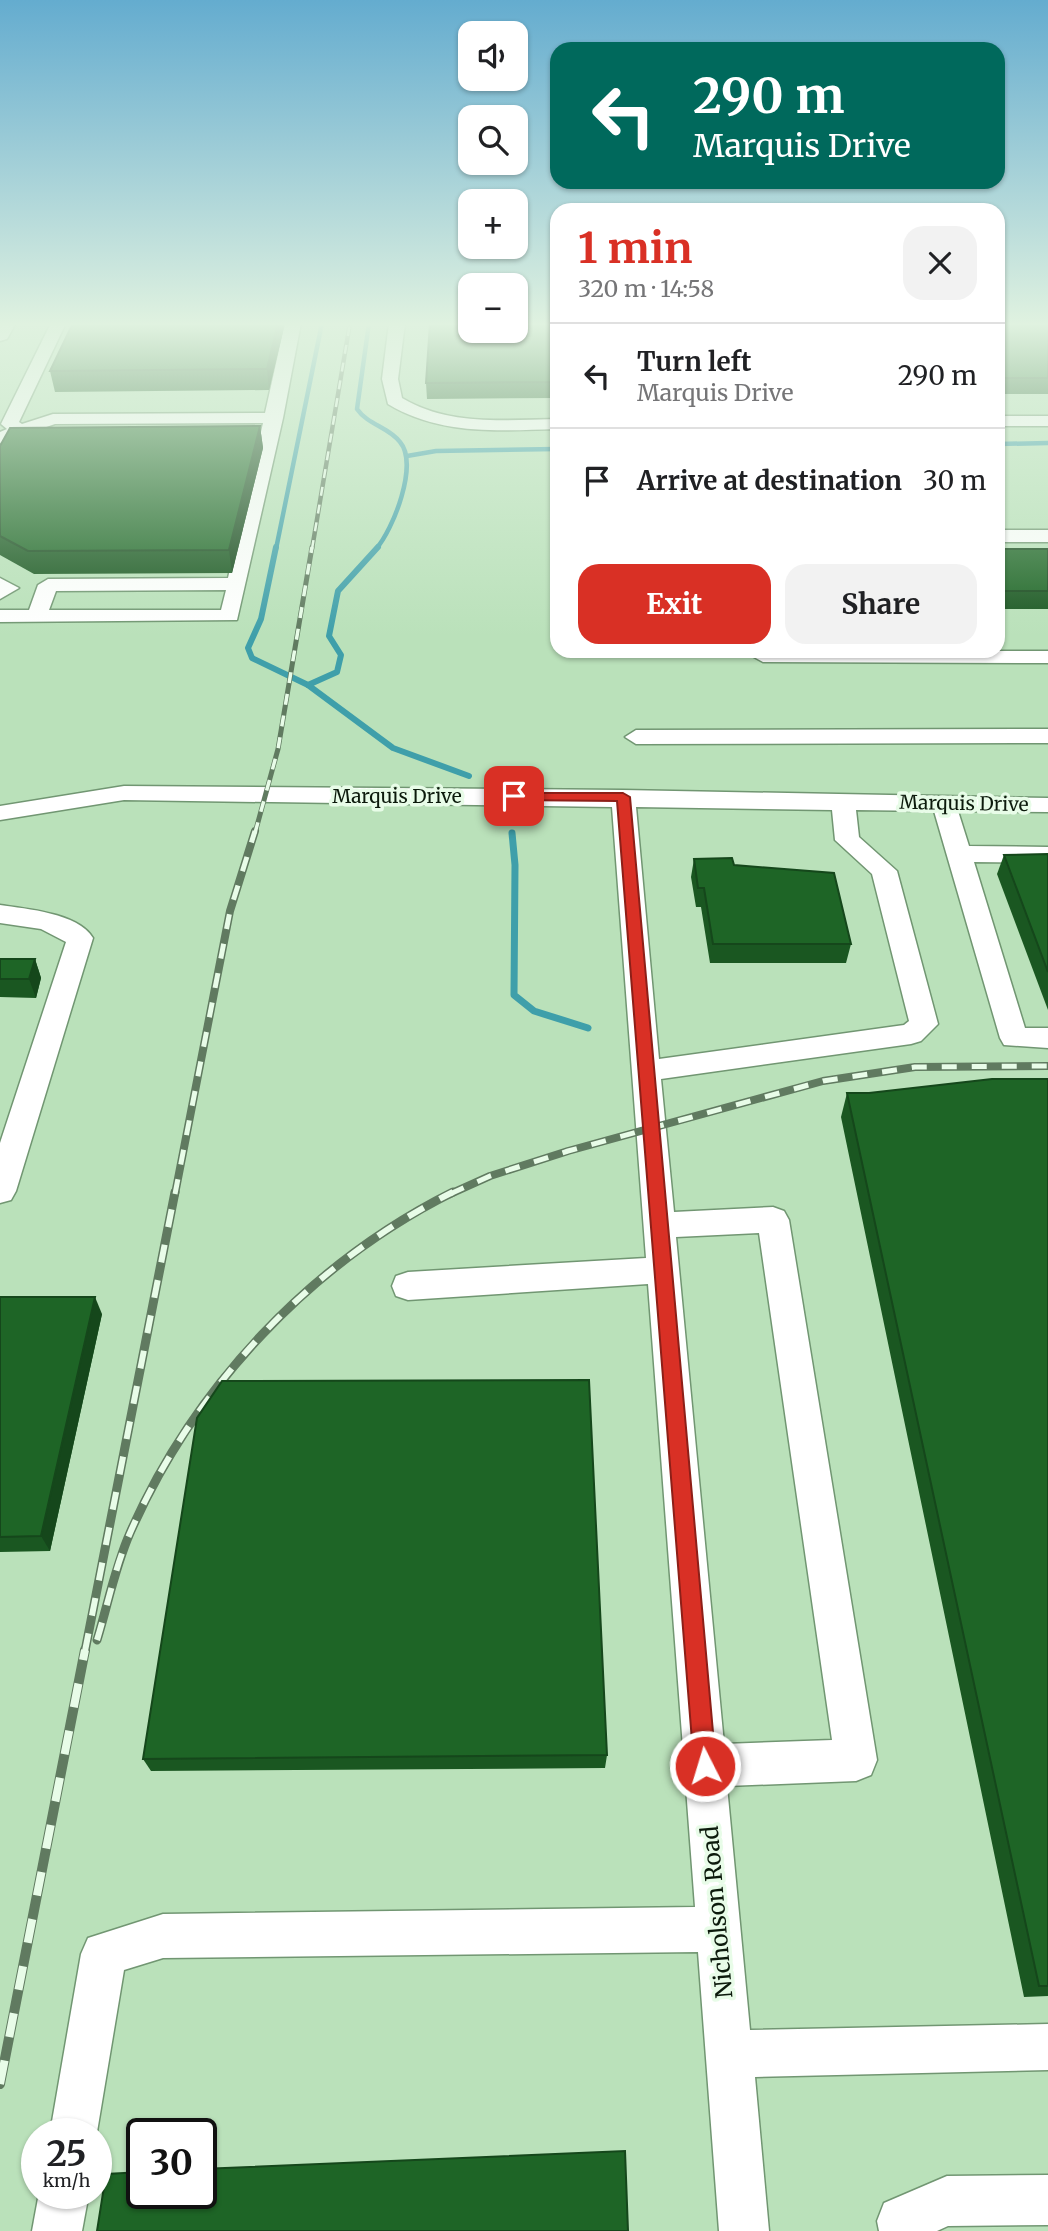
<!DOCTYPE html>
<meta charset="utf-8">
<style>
body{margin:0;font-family:Merriweather,serif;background:#f2f2f2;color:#202124;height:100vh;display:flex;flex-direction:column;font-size:26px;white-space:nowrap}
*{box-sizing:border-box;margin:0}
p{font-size:23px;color:#757577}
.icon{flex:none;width:38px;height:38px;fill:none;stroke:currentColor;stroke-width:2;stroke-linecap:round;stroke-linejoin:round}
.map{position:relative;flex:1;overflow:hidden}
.panel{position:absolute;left:550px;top:203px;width:455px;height:455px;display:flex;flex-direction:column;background:#fff;border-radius:21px;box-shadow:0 2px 5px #0004}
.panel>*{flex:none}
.banner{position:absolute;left:550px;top:42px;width:455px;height:147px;border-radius:21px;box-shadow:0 2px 5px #0004;background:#00695c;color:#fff;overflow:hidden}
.controls{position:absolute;left:458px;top:21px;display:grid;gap:14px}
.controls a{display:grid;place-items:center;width:70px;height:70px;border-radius:14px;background:#fff;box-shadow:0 2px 5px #0004;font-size:35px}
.speed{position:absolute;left:21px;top:2118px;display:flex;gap:14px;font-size:35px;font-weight:700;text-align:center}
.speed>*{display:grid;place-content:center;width:91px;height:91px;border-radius:50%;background:#fff;box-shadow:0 2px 5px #0004;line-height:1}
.speed small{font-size:18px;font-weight:400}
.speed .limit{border:4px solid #111;border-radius:10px;background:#fff;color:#111}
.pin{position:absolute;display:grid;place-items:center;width:60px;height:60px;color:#fff;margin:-30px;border-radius:14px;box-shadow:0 4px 10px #0006}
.me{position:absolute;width:77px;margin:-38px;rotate:355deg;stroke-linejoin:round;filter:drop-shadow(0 0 5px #0008)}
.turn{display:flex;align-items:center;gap:24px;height:147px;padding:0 28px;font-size:32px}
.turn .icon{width:91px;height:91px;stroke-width:2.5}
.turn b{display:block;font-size:49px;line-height:60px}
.round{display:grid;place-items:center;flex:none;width:74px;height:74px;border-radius:21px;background:#f2f2f2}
.overview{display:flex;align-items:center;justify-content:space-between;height:119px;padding:0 28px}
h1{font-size:42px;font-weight:700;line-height:52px;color:#d93025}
.primary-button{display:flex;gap:14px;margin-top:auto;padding:14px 28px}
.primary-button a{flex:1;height:80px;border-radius:21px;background:#d93025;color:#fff;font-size:28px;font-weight:700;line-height:80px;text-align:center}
.primary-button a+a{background:#f2f2f2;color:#202124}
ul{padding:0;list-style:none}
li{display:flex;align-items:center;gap:21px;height:105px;padding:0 28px;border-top:2px solid #e0e0e0}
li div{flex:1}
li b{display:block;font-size:26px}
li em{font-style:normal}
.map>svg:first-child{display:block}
</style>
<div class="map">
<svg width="1048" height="2231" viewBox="0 0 1048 2231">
<rect width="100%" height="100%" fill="#bae1ba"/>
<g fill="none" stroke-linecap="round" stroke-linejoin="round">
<g stroke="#3f9faa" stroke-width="4.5">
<path d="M 369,323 L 357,409 C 368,425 389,427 400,442 C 419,464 393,530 376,549"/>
<path d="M 998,444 L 1048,443"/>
<path d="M 407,456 L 436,451 L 556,449"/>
<path d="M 276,549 L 322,323"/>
</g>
<g stroke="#3f9faa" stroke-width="6">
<path d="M 276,547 L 261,619 L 248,648 L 252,658 L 308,685 L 393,748 L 469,776"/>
<path d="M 308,685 L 337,672 L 341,655 L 329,636 L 338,591 L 378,547"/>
</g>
<path stroke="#3f9faa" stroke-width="7" d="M 512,833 L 515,865 L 514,995 L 534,1011 L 588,1028"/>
<defs>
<g id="minor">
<path d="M 51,323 L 66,323 L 19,422 L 22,424 L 53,414 L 265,413 L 285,323 L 301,323 L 283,418 L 237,620 L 0,622 L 0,610 L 29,610 L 38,585 L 48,579 L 228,578 L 263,423 L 55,424 L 0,443 L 0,432 L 7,429 L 1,424 ZM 226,590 L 221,610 L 49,610 L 56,591 Z"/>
<path d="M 389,323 L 405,323 L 398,379 L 402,398 C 449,426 503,420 556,419 L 556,429 C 498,431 439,435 388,404 L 382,379 Z"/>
<rect x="998" y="416" width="50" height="10"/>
<rect x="998" y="530" width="50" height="12"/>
<path d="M 0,578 L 19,588 L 0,599 Z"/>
<path d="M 743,651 L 1048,651 L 1048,663 L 763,662 Z"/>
<path d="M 1048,729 L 1048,743 L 636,744 L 625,737 L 636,730 Z"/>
<path d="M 124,786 L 623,790 L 1048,798 L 1048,812 L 958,811 L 969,846 L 1048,847 L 1048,863 L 974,862 L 1025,1028 L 1048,1028 L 1048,1048 L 1004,1045 L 1000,1038 L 934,811 L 856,810 L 859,837 L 897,871 L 938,1024 L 921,1041 L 911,1044 L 661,1079 L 674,1212 L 773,1207 L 784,1211 L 789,1220 L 877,1760 L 871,1775 L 856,1781 L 727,1786 L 750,2030 L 1048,2024 L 1048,2070 L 755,2077 L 769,2231 L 719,2231 L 698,1952 L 163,1958 L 124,1970 L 96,2138 L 96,2133 L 50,2133 L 81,1954 L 88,1938 L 163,1914 L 695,1907 L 648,1284 L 408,1300 L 396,1296 L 392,1286 L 396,1276 L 408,1272 L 646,1258 L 612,807 L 124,800 L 0,820 L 0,806 ZM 636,807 L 832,810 L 835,840 L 872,874 L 909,1021 L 904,1025 L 659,1059 ZM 759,1233 L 832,1740 L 724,1744 L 676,1237 Z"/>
<path d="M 0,905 C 27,909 78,913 93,938 L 16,1191 L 11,1200 L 0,1203 L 0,1143 L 66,942 L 41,929 L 0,923 Z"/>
<path d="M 1048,2175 L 1048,2225 L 948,2226 L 937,2231 L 879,2231 L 877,2221 L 884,2203 L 947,2176 Z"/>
<path d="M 39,2193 L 89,2193 L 82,2231 L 32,2231 Z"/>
</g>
<path id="major" d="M 0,323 L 16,323 L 7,339 L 0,341 Z"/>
</defs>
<use href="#minor" stroke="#719672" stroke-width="3"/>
<use href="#major" stroke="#719672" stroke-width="3"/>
<use href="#minor" fill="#fff" fill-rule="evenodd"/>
<use href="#major" fill="#fff" fill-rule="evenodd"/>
<defs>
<path id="rail-far4" d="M 312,549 L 350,323"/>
<path id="rail-far3" d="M 255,833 L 278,749 L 312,547"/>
<g id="rail-far2">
<path d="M 175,1194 L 230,911 L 255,831"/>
<path d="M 450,1194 L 490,1176 L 568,1151 L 823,1081 L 915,1067 L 1048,1066"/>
</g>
<g id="rail-far1">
<path d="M 97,1640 C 108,1604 115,1567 130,1533 C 194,1387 311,1263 453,1192"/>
<path d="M 85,1651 L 175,1192"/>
</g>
<path id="rail" d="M 0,2084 L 85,1650"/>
</defs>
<use href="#rail-far4" stroke="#607a60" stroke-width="4.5"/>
<use href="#rail-far3" stroke="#607a60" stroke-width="5"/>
<use href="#rail-far2" stroke="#607a60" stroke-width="8"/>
<use href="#rail-far1" stroke="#607a60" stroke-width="9"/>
<use href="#rail" stroke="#607a60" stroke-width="10"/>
<use href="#rail-far4" stroke="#e8fce8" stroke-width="2.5" stroke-dasharray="9" stroke-linecap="butt"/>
<use href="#rail-far3" stroke="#e8fce8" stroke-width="3.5" stroke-dasharray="11" stroke-linecap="butt"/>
<use href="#rail-far2" stroke="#e8fce8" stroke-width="5" stroke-dasharray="15" stroke-linecap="butt"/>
<use href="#rail-far1" stroke="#e8fce8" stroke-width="6" stroke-dasharray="18" stroke-linecap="butt"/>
<use href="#rail" stroke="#e8fce8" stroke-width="8" stroke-dasharray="24" stroke-linecap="butt"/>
</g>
<g fill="#1a5721">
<path d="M 285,323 L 269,390 L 55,392 L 50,371 Z"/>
<path d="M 556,323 L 556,398 L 427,399 L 426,383 Z"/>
<rect x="998" y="323" width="50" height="71"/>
<path d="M 260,426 L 263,448 L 232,573 L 34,574 L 0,555 L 0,446 Z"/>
<rect x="998" y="549" width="50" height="60"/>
<path d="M 1048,854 L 1048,1010 L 997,874 L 1004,855 Z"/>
<path d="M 694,859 L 734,865 L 851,944 L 846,963 L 710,963 L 701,907 L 696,907 L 691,877 Z"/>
<path d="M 0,959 L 35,959 L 41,978 L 36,998 L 0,997 Z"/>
<path d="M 1048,1079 L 1048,1996 L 1024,1997 L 841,1117 L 847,1093 L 869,1093 Z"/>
<path d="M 0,1297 L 102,1314 L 50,1551 L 0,1552 Z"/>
<path d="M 607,1755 L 605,1768 L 151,1771 L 143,1759 Z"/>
</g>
<g fill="#15471b">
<path d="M 278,323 L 285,323 L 269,390 L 267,369 Z"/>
<path d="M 260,426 L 263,448 L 232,573 L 229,550 Z"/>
<path d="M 35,959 L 41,978 L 36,998 L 29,979 Z"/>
<path d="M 95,1297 L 102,1314 L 50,1551 L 41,1536 Z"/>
</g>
<g fill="#1e6526" stroke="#15471b" stroke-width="2">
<path d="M 73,323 L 278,323 L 267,369 L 50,371 Z"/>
<path d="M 430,323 L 471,323 L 471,331 L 516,331 L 516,323 L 556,323 L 556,382 L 426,383 Z"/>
<rect x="998" y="323" width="50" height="55"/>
<path d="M 260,426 L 229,550 L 28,551 L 0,536 L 0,446 L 10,428 Z"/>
<rect x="998" y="549" width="50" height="42"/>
<path d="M 1048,854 L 1048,972 L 1004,855 Z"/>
<path d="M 732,858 L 734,865 L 834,873 L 851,944 L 713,944 L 704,888 L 698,888 L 694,859 Z"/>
<path d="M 0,959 L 35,959 L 29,979 L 0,979 Z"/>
<path d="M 992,1079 L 1048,1079 L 1048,1986 L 1039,1986 L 847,1093 L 869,1093 Z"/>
<path d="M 0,1297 L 95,1297 L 41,1536 L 0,1537 Z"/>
<path d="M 589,1380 L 607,1755 L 143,1759 L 197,1418 L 222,1381 Z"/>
<path d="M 625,2151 L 628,2231 L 97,2231 L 106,2174 L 142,2172 L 142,2193 L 201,2193 L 201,2169 Z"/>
</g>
<linearGradient id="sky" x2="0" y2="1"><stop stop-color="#64accf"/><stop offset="0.51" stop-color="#e0f2e0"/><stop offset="1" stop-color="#e0f2e0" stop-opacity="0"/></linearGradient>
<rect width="1048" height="636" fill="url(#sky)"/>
<path fill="#d93025" stroke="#8d1f18" stroke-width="2" d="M 623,793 L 630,797 L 716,1766 L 713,1774 L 705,1777 L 697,1774 L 694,1766 L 617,801 L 514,800 L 507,796 L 514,793 Z"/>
<g text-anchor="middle" stroke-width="7" stroke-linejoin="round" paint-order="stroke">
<g font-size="19" fill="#0c1a0c" stroke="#e8fce8">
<text x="397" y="803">Marquis Drive</text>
<text transform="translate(964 803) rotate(1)" y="7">Marquis Drive</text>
</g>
<g font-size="23" fill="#0c1a0c" stroke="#e8fce8">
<text transform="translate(717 1912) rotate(-95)" y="8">Nicholson Road</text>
</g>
</g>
</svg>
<div class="controls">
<a><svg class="icon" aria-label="sound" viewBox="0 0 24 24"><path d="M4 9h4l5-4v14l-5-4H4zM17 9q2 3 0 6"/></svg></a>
<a><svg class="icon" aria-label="search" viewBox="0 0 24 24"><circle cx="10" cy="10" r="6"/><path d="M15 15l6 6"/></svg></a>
<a>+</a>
<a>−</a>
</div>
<div class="speed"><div>25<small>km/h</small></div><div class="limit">30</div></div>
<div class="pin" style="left:514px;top:796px;background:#d93025"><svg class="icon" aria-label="arrive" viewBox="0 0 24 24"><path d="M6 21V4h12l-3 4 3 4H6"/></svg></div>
<svg class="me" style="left:705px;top:1766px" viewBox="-20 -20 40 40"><circle r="17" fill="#d93025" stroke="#fff" stroke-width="3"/><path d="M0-11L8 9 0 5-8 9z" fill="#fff"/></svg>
<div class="banner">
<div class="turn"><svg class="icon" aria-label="left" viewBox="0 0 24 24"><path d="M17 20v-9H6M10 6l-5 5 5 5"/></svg><div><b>290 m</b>Marquis Drive</div></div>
</div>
<section class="panel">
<div class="overview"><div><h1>1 min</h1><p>320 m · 14:58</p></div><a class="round"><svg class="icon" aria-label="close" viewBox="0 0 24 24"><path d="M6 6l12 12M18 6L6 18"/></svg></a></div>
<ul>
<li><svg class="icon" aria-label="left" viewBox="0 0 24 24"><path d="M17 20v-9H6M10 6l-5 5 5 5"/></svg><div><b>Turn left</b><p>Marquis Drive</p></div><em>290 m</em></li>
<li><svg class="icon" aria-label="arrive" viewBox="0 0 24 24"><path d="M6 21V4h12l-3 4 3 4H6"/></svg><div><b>Arrive at destination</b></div><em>30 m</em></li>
</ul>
<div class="primary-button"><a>Exit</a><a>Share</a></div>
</section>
</div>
